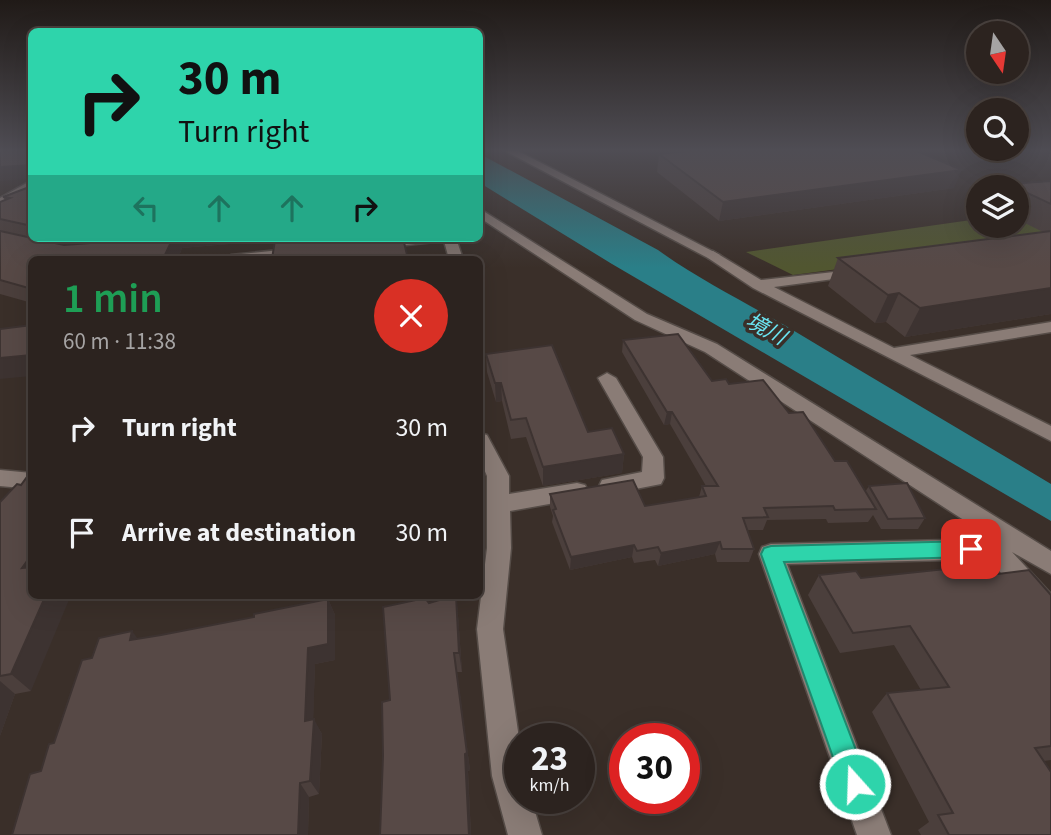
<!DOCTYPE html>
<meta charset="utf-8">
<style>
body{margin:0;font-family:"Source Sans 3","Noto Sans JP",sans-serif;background:#342b28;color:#f1f3f6;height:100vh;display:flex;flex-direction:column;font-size:26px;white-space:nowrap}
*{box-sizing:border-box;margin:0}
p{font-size:23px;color:#a6a4a4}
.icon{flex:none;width:38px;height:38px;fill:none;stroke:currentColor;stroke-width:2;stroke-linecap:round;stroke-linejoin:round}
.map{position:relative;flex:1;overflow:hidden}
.sheet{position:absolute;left:28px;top:256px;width:455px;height:343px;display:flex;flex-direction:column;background:#2c231f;border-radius:10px;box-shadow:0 7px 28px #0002,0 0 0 2px #48403d}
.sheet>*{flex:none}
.hud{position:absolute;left:28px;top:28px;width:455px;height:214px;border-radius:10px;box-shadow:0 7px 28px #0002,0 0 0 2px #48403d;background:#2ed4ab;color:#111;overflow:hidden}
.needle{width:46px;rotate:167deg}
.controls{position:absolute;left:966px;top:21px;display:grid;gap:14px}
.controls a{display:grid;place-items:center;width:63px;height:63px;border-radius:50%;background:#2c231f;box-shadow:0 7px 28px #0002,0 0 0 2px #48403d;font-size:35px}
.speed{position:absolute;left:504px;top:723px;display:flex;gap:14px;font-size:35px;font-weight:700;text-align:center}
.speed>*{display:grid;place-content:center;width:91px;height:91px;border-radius:50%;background:#2c231f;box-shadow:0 7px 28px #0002,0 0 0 2px #48403d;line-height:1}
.speed small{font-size:18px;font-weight:400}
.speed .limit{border:10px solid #d22;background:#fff;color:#111}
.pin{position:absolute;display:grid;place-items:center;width:60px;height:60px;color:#fff;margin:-30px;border-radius:14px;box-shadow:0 4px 10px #0006}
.me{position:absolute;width:77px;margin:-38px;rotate:340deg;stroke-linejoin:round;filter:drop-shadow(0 0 5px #0008)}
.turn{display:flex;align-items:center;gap:24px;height:147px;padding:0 35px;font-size:32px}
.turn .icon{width:91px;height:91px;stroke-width:2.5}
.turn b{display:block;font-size:49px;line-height:60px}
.lanes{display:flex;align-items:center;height:66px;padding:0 35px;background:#0003;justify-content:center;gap:35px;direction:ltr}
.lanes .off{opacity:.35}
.round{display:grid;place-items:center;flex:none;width:74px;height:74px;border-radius:37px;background:#342b28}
.headline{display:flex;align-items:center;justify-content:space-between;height:119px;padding:0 35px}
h1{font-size:42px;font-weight:600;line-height:52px;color:#1e9e55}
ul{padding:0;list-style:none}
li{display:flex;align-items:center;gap:21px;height:105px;padding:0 35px}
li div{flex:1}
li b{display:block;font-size:26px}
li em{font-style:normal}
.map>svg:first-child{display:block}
</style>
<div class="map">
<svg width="1051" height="835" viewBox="0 0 1051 835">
<rect width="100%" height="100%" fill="#3a2f29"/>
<path fill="#515630" d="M 1051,217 L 1051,241 L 793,275 L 746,252 L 978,219 L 978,226 L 1017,226 L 1017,221 Z"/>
<path fill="#2a7f88" d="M 480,154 L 658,250 C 698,279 743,301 786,326 C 874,379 963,431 1051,484 L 1051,521 L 612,264 L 480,183 Z"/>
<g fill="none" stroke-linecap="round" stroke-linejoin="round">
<defs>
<g id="minor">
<path d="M 32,180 L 32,188 L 0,206 L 0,198 Z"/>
<path d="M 480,209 L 647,314 L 717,344 L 1051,551 L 1051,574 L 1012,552 L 1051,594 L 1051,625 L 1042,621 L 989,559 L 787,564 L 891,835 L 857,835 L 759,554 L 762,547 L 771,544 L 993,539 L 705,352 L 635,320 L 480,218 Z"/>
<path d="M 400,238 L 456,238 L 463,259 L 449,259 L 444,241 L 378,248 L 372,244 L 378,240 Z"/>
<path d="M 299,248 L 304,249 L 304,255 L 270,259 L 224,259 L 231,255 Z"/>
<path d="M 713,251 L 761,280 L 861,269 L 861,275 L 856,276 L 774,287 L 894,348 L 1051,322 L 1051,332 L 910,355 L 1051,426 L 1051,441 L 753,288 L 708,258 L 708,252 Z"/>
<path d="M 607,373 L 616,378 L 663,457 L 664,478 L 661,484 L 610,494 L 602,492 L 599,486 L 602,480 L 642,472 L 643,457 L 598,378 Z"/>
<path d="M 480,433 L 487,435 L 509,476 L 509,494 L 577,483 L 585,485 L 588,491 L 585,497 L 577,499 L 510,511 L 511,548 L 503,629 L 520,745 L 520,798 L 531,798 L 542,835 L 508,835 L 492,776 L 477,629 L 487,548 L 487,476 L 480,460 Z"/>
<path d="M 0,470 L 32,473 L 32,489 L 0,486 Z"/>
</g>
<path id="tertiary" d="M 505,151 L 518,151 L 720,255 L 713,259 L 708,258 Z"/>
</defs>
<use href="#minor" stroke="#554c47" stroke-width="3"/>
<use href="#tertiary" stroke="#554c47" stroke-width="3"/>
<use href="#minor" fill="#8a7c76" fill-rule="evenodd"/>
<use href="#tertiary" fill="#8a7c76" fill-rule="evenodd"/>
</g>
<g fill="#4b3f3c">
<path d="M 659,154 L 954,188 L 719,221 L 657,172 Z"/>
<path d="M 1051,181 L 1051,314 L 905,337 L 886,322 L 875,323 L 828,286 L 838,258 L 1043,232 L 1017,219 L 1017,187 L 1006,187 L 1008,184 Z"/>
<path d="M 32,186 L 32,238 L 363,238 L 363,239 L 362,239 L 362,241 L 408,259 L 275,240 L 182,248 L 178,259 L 32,259 L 32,303 L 0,294 L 0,202 L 5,200 L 3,197 Z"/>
<path d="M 623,340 L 712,381 L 729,384 L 789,413 L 865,492 L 869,486 L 925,518 L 918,529 L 881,529 L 873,515 L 868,522 L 828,523 L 826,519 L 767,520 L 763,530 L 748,530 L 754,549 L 749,562 L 717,562 L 715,554 L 658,566 L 655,560 L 634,563 L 632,557 L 570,570 L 552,522 L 553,516 L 550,507 L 550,494 L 645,506 L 699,497 L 702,486 L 706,486 L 670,424 L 664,425 L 622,352 Z"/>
<path d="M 486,354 L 588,432 L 624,454 L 622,473 L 543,486 L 526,437 L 511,439 L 502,401 L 496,402 L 487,372 Z"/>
<path d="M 0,502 L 31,691 L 15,694 L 0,736 Z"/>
<path d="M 819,575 L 861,578 L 982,576 L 1051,595 L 1051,760 L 1044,761 L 1051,835 L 921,835 L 918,830 L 929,822 L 872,712 L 887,693 L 921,690 L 894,645 L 840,653 L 808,595 Z"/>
<path d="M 456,595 L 458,615 L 462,672 L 457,672 L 470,770 L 468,771 L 471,835 L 380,835 L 390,700 L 429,603 Z"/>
<path d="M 328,599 L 335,615 L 335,660 L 315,664 L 313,719 L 322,734 L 319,794 L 309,797 L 308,835 L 12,835 L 92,658 L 138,639 L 254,617 Z"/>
</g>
<g fill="#3d3331">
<path d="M 32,165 L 32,179 L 0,181 L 0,167 Z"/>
<path d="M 962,170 L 954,188 L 719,221 L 723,202 Z"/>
<path d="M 173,238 L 363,238 L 363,239 L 362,239 L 364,252 L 281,239 L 182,248 L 178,259 L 163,259 Z"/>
<path d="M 1051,288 L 1051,314 L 905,337 L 920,308 Z"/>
<path d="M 899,293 L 886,322 L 875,323 L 888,295 Z"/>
<path d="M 32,355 L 32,376 L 0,379 L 0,358 Z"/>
<path d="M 495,383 L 501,383 L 502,401 L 496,402 Z"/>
<path d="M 667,412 L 672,412 L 670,424 L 664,425 Z"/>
<path d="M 624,454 L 622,473 L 543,486 L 543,467 Z"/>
<path d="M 720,542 L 715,554 L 658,566 L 661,553 Z"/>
<path d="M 634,545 L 632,557 L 570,570 L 571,557 Z"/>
<path d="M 32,554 L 32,578 L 22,568 Z"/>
<path d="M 46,595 L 71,595 L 31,691 L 11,674 Z"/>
<path d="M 456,595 L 458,615 L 462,672 L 459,653 Z"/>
<path d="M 328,599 L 335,615 L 335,660 L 315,664 L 313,731 L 314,719 L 322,734 L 319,794 L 310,781 L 305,721 L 308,648 Z"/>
<path d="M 132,631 L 145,648 L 130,640 Z"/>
<path d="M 457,672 L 470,770 L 468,771 L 471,835 L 469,835 Z"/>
<path d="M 0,681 L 15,694 L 0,736 Z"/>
<path d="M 300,783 L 309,797 L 308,835 L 298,835 Z"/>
</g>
<g fill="#574946" stroke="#3d3331" stroke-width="2">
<path d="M 0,151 L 32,151 L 32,165 L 0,167 Z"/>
<path d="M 687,151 L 917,151 L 962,170 L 723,202 L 659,154 Z"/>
<path d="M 1051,181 L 1051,204 L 1008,184 Z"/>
<path d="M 32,186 L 32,226 L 0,219 L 0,202 L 10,198 L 3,197 Z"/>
<path d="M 0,231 L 64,245 L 92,243 L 88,238 L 173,238 L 163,259 L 32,259 L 32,289 L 0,280 Z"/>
<path d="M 1051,231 L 1051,288 L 920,308 L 899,293 L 888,295 L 838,258 Z"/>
<path d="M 293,238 L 361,238 L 361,241 L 403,238 L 408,259 L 272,259 L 275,240 Z"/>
<path d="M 32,325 L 32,355 L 0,358 L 0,329 Z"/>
<path d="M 678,334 L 712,381 L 726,379 L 729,384 L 763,380 L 789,413 L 803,412 L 835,461 L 847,461 L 876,509 L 835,510 L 833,506 L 764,508 L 768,517 L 743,518 L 754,549 L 722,549 L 720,542 L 661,553 L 658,547 L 637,551 L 634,545 L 571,557 L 553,510 L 556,509 L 550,494 L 633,480 L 645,506 L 706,496 L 702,486 L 718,486 L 672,412 L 667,412 L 623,340 Z"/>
<path d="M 552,345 L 588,432 L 612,428 L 624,454 L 543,467 L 526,418 L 511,420 L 501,383 L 495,383 L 486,354 Z"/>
<path d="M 32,470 L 32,554 L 22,568 L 32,567 L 32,595 L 46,595 L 11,674 L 0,676 L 0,502 L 17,484 L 21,485 Z"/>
<path d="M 907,483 L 925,518 L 888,519 L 869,486 Z"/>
<path d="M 974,566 L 982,576 L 1029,570 L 1051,595 L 1051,746 L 1035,748 L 1051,772 L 1051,835 L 949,835 L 938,815 L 953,813 L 887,693 L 949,687 L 910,626 L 853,633 L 819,575 L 856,571 L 861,578 Z"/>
<path d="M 456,595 L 459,653 L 454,653 L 467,753 L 465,754 L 469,835 L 380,835 L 383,756 L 382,702 L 390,700 L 383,607 L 425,598 L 429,603 Z"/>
<path d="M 328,599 L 328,644 L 308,648 L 305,721 L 314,719 L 310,781 L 300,783 L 298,835 L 12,835 L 30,774 L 41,771 L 49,744 L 54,743 L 82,660 L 92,658 L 99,638 L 132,631 L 130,640 L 161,635 L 254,617 L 254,614 Z"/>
</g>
<linearGradient id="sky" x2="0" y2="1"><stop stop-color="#201a17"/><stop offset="0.56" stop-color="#4f4d54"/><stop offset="1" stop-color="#4f4d54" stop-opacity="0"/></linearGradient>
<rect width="1051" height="268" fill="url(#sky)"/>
<path fill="#2ed4ab" stroke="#1e8a6f" stroke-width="2" d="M 971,541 L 978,544 L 981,549 L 978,555 L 971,557 L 784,562 L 869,784 L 865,794 L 855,797 L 846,794 L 761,554 L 764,548 L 771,546 Z"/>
<g text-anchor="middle" stroke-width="7" stroke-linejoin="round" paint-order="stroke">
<g font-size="21" font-style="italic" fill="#6be5f2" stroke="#3a2f29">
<text transform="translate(766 329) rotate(29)" y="7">境川</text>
</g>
</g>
</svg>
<div class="controls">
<a><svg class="needle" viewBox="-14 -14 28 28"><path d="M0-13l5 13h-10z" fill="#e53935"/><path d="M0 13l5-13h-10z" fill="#a6a4a4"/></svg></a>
<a><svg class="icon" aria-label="search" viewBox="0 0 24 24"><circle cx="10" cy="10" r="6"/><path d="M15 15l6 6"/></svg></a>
<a><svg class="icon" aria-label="layers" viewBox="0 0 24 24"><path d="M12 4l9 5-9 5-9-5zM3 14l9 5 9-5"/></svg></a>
</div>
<div class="speed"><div>23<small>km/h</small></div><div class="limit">30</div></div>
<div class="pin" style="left:971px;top:549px;background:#d93025"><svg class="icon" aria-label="arrive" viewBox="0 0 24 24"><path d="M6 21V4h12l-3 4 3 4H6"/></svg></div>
<svg class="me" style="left:855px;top:784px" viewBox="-20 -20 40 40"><circle r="17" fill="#2ed4ab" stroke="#fff" stroke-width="3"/><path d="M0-11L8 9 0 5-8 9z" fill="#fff"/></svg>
<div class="hud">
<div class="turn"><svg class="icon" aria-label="right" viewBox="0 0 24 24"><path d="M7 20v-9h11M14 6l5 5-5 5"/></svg><div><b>30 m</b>Turn right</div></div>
<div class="lanes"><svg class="icon off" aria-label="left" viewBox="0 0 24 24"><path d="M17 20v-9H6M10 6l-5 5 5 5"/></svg><svg class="icon off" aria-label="ahead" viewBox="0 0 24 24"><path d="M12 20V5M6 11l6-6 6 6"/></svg><svg class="icon off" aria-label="ahead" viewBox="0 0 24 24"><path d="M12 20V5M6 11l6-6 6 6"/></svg><svg class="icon" aria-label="right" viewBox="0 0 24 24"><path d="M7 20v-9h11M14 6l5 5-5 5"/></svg></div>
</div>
<section class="sheet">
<div class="headline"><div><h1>1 min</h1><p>60 m · 11:38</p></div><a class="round" style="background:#d93025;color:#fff"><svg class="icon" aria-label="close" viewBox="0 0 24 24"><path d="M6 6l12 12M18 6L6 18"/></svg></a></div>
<ul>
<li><svg class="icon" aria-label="right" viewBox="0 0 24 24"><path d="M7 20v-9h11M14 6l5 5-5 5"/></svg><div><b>Turn right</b></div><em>30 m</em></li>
<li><svg class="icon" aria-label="arrive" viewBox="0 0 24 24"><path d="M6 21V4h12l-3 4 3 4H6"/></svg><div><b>Arrive at destination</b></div><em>30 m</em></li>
</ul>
</section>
</div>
